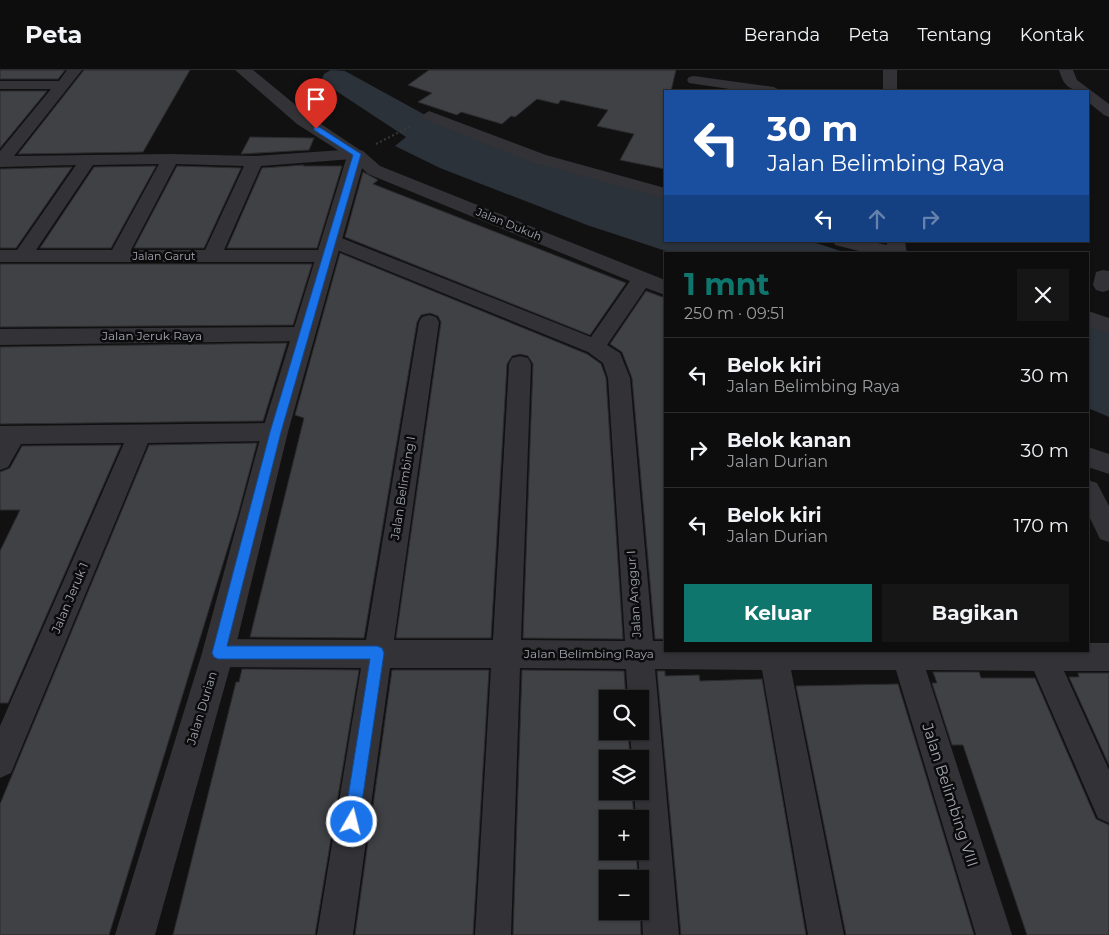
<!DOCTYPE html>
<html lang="id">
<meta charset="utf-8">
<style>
body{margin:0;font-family:Montserrat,sans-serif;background:#161617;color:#f1f3f6;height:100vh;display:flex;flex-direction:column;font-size:19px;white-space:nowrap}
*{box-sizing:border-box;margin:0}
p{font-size:16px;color:#9a9c9e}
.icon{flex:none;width:28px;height:28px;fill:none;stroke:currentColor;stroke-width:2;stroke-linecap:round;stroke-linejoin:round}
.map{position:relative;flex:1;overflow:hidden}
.side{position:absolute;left:664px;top:182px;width:425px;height:400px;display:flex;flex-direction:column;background:#0d0d0e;border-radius:0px;box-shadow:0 1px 4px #0004,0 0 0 1px #2d2d2e}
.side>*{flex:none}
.guide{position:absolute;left:664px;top:20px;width:425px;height:152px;border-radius:0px;box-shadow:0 1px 4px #0004,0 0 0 1px #2d2d2e;background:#1a4fa0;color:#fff;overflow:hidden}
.controls{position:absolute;left:599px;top:620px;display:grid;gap:10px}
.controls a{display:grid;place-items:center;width:50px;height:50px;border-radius:0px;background:#0d0d0e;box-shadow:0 1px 4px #0004,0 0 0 1px #2d2d2e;font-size:25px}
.pin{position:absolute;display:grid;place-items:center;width:42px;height:42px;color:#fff;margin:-51px -21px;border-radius:50% 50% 50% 0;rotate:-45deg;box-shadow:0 0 5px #0007}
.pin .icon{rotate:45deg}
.me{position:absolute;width:55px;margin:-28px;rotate:8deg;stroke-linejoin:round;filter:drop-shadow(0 0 4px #0008)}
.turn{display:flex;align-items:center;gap:18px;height:105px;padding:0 20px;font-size:22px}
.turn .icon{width:65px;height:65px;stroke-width:2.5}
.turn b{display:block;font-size:35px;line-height:42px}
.lanes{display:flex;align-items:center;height:48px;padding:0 20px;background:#0003;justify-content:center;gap:25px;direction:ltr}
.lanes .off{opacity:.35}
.round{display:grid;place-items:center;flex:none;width:52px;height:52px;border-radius:0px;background:#161617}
.overview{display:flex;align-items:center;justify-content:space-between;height:85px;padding:0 20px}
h1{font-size:30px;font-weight:700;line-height:38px;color:#0f766e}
.cta{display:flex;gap:10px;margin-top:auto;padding:10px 20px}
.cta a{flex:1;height:58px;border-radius:0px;background:#0f766e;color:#fff;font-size:20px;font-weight:700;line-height:58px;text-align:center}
.cta a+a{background:#161617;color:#f1f3f6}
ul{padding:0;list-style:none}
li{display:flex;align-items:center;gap:15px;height:75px;padding:0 20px;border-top:1px solid #2d2d2e}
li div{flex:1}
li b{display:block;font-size:19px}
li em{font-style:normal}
header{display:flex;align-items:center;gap:30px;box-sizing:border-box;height:70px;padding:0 25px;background:#0d0d0e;border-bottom:1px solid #2d2d2e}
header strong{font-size:24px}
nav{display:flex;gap:28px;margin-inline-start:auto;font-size:18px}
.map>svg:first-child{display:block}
</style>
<header>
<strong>Peta</strong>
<nav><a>Beranda</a><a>Peta</a><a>Tentang</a><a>Kontak</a></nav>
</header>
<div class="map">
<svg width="1109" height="865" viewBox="0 0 1109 865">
<rect width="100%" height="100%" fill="#111112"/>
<g fill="#2b323a">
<path d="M 331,0 L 345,1 L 427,46 L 665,126 L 665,171 L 810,171 L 850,184 L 675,184 L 587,155 L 440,98 L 395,76 L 406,67 L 321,11 L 324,4 Z"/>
<path d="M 1088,250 L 1109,259 L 1109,347 L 1088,338 Z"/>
</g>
<g fill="#404145" stroke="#2b2b2e">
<path d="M 0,0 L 65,0 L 58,9 L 0,9 Z"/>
<path d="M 84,0 L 190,0 L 143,82 L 18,84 Z"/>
<path d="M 429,0 L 676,0 L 671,21 L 665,21 L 665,99 L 620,90 L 634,64 L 597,56 L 608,40 L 561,30 L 558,34 L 537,29 L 515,47 L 511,46 L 502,54 L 461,42 L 457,45 L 418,32 L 432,23 L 408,15 Z"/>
<path d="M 0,21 L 47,21 L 0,78 Z"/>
<path d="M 250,67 L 314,68 L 309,80 L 241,84 Z"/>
<path d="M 304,95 L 303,96 L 342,96 L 317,178 L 227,178 L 262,98 Z"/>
<path d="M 156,96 L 111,178 L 40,178 L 94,97 Z"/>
<path d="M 177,96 L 241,98 L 204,178 L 134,178 Z"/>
<path d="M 72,97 L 16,178 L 0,178 L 0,99 Z"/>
<path d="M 363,102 L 378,110 L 373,114 L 626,213 L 590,265 L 345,167 Z"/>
<path d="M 340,183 L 587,284 L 601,294 L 606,308 L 623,569 L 523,568 L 533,294 L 528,286 L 520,284 L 512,286 L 507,294 L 491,568 L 396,568 L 441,252 L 438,246 L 430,243 L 421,245 L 417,252 L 364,568 L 250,567 L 304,348 L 295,345 Z"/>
<path d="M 0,194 L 312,194 L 293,255 L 0,257 Z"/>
<path d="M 646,221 L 665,228 L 665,569 L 655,569 L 632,308 L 622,282 L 610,274 Z"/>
<path d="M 287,273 L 263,351 L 0,354 L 0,277 Z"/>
<path d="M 257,373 L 237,448 L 109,865 L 0,865 L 0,734 L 149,375 Z"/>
<path d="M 121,375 L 8,633 L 0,633 L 0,481 L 20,440 L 0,440 L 0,402 L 10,398 L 22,376 Z"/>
<path d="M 242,599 L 359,600 L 315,865 L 173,865 L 236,612 L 239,612 Z"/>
<path d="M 392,600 L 489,600 L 473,865 L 355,865 Z"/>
<path d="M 522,600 L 624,601 L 626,629 L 608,629 L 608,661 L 628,661 L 630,689 L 608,689 L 608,721 L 632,721 L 634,749 L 608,749 L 608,781 L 636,781 L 638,809 L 608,809 L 608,841 L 640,841 L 641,865 L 513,865 Z"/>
<path d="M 657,601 L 665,601 L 665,606 L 699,605 L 700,611 L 762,609 L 806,865 L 681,865 Z"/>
<path d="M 933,602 L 979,602 L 981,608 L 1035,608 L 1096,749 L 1109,755 L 1109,865 L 1027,865 L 963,675 L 952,675 L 932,613 L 937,613 Z"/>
<path d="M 1078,603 L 1109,603 L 1109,695 L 1069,607 L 1079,607 Z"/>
<path d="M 898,614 L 917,676 L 974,865 L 846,865 L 796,616 Z"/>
</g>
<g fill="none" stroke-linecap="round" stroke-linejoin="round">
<path stroke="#38393e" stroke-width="2" stroke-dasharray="2 2.5" stroke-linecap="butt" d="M 376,74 L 411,56"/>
<g fill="#323237" fill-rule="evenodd">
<path d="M 67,0 L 82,0 L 14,86 L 170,84 L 255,86 L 357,79 L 363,81 L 380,96 L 665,210 L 665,225 L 646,218 L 607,275 L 620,283 L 630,308 L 653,571 L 665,571 L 665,581 L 1088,581 L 1088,573 L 1109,573 L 1109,601 L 1064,601 L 1109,700 L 1109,753 L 1098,748 L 1034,601 L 926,600 L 1012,865 L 976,865 L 896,600 L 791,600 L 844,865 L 808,865 L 762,600 L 655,599 L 679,865 L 643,865 L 638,781 L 640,781 L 640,749 L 636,749 L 634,721 L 640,721 L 640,689 L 632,689 L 630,661 L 640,661 L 640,629 L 628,629 L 626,599 L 520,598 L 511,865 L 475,865 L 491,598 L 390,598 L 353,865 L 317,865 L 361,598 L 218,597 L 208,593 L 204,583 L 208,573 L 218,569 L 366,570 L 419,252 L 422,247 L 429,245 L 436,247 L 439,252 L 394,570 L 493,570 L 509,294 L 512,288 L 520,286 L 528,288 L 531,294 L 521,570 L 625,571 L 608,308 L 603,293 L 588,282 L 325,175 L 323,171 L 325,167 L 339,167 L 591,267 L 630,211 L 368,104 L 353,89 L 261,96 L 224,180 L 327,180 L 334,182 L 336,186 L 334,190 L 327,192 L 0,192 L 0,180 L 17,180 L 76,95 L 0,97 L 0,81 L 51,19 L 0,19 L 0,11 L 59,11 ZM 159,94 L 112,180 L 36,180 L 93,95 ZM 176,94 L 244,96 L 205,180 L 131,180 Z"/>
<rect x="883" y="0" width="14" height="21"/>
<path d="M 1059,0 L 1073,0 L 1077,10 L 1109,34 L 1109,47 L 1104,45 L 1088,32 L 1088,21 C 1070,21 1064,17 1059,0 Z"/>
<path d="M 694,6 L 774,17 L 781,21 L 743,21 L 689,13 L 687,10 L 689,7 Z"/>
<path d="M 429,41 L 546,85 L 665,118 L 665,128 L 534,93 L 424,49 L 421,46 Z"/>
<path d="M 833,171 L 869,171 L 887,175 L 887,171 L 905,171 L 907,184 L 871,184 L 835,175 Z"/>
<path d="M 1103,200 L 1109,201 L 1109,220 L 1103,222 L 1096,220 L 1093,215 L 1096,202 Z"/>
<path d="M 1088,241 L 1109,248 L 1109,263 L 1088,256 Z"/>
<path d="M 303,257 L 310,259 L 313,264 L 310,269 L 303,271 L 0,275 L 0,259 Z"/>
<path d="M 275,353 L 283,355 L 287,362 L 283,369 L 275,371 L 148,373 L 11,703 L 0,708 L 0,656 L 124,373 L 21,374 L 8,397 L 0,400 L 0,356 Z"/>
<path d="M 1088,377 L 1109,384 L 1109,404 L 1088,397 Z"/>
<path d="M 1088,410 L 1097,413 L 1109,436 L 1109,472 L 1100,469 L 1088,444 Z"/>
</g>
<path fill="#323237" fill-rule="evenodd" d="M 235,0 L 253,0 L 309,46 L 366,84 L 288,362 L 234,583 L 155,865 L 115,865 L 202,583 L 262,362 L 347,86 L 297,54 Z"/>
</g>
<path fill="#1a73e8" stroke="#114b97" d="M 314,57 L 319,57 L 361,84 L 281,362 L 227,576 L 377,576 L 382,578 L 384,583 L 359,752 L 357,757 L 352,760 L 346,757 L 344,752 L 370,589 L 218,589 L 214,587 L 212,583 L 270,362 L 353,85 L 314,60 Z"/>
<g text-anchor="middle" stroke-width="5" stroke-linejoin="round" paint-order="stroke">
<g font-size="11" fill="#a3a6b2" stroke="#0c0c0d">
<text transform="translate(509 154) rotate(22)" y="4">Jalan Dukuh</text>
<text x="164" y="190">Jalan Garut</text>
</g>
<g font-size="12" fill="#a3a6b2" stroke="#0c0c0d">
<text x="152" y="270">Jalan Jeruk Raya</text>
<text transform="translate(403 418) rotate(-81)" y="4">Jalan Belimbing I</text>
<text transform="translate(634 524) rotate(-94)" y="4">Jalan Anggur I</text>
<text transform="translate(70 528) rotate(-67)" y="4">Jalan Jeruk 1</text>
<text x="589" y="588">Jalan Belimbing Raya</text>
<text transform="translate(202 638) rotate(-73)" y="4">Jalan Durian</text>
</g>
<g font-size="15" fill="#a3a6b2" stroke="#0c0c0d">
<text transform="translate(950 725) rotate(72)" y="5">Jalan Belimbing VIII</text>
</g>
</g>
</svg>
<div class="controls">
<a><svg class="icon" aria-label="search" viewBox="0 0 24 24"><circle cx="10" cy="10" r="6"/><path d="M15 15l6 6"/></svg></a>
<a><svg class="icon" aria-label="layers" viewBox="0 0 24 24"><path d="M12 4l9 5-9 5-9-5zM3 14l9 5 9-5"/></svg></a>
<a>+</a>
<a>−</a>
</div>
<div class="pin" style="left:316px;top:59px;background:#d93025"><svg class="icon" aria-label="arrive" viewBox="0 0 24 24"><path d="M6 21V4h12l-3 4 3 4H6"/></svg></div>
<svg class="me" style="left:352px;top:752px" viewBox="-20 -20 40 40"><circle r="17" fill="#1a73e8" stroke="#fff" stroke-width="3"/><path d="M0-11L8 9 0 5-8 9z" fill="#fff"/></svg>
<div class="guide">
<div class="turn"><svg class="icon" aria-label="left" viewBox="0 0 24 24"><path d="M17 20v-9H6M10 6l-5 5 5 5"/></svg><div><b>30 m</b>Jalan Belimbing Raya</div></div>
<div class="lanes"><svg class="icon" aria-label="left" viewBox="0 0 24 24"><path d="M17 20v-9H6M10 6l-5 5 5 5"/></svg><svg class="icon off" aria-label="ahead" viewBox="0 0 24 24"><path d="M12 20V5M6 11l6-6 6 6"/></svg><svg class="icon off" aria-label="right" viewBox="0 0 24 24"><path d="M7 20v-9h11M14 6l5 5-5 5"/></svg></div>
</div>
<section class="side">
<div class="overview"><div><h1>1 mnt</h1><p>250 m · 09:51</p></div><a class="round"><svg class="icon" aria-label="close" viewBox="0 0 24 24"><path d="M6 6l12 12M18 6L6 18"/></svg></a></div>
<ul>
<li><svg class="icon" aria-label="left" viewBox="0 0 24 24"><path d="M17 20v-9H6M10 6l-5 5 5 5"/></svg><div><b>Belok kiri</b><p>Jalan Belimbing Raya</p></div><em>30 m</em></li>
<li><svg class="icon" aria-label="right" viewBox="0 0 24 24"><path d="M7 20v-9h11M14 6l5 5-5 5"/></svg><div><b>Belok kanan</b><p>Jalan Durian</p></div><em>30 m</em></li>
<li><svg class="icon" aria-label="left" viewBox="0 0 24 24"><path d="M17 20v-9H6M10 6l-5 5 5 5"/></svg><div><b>Belok kiri</b><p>Jalan Durian</p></div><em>170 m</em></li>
</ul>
<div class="cta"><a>Keluar</a><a>Bagikan</a></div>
</section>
</div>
